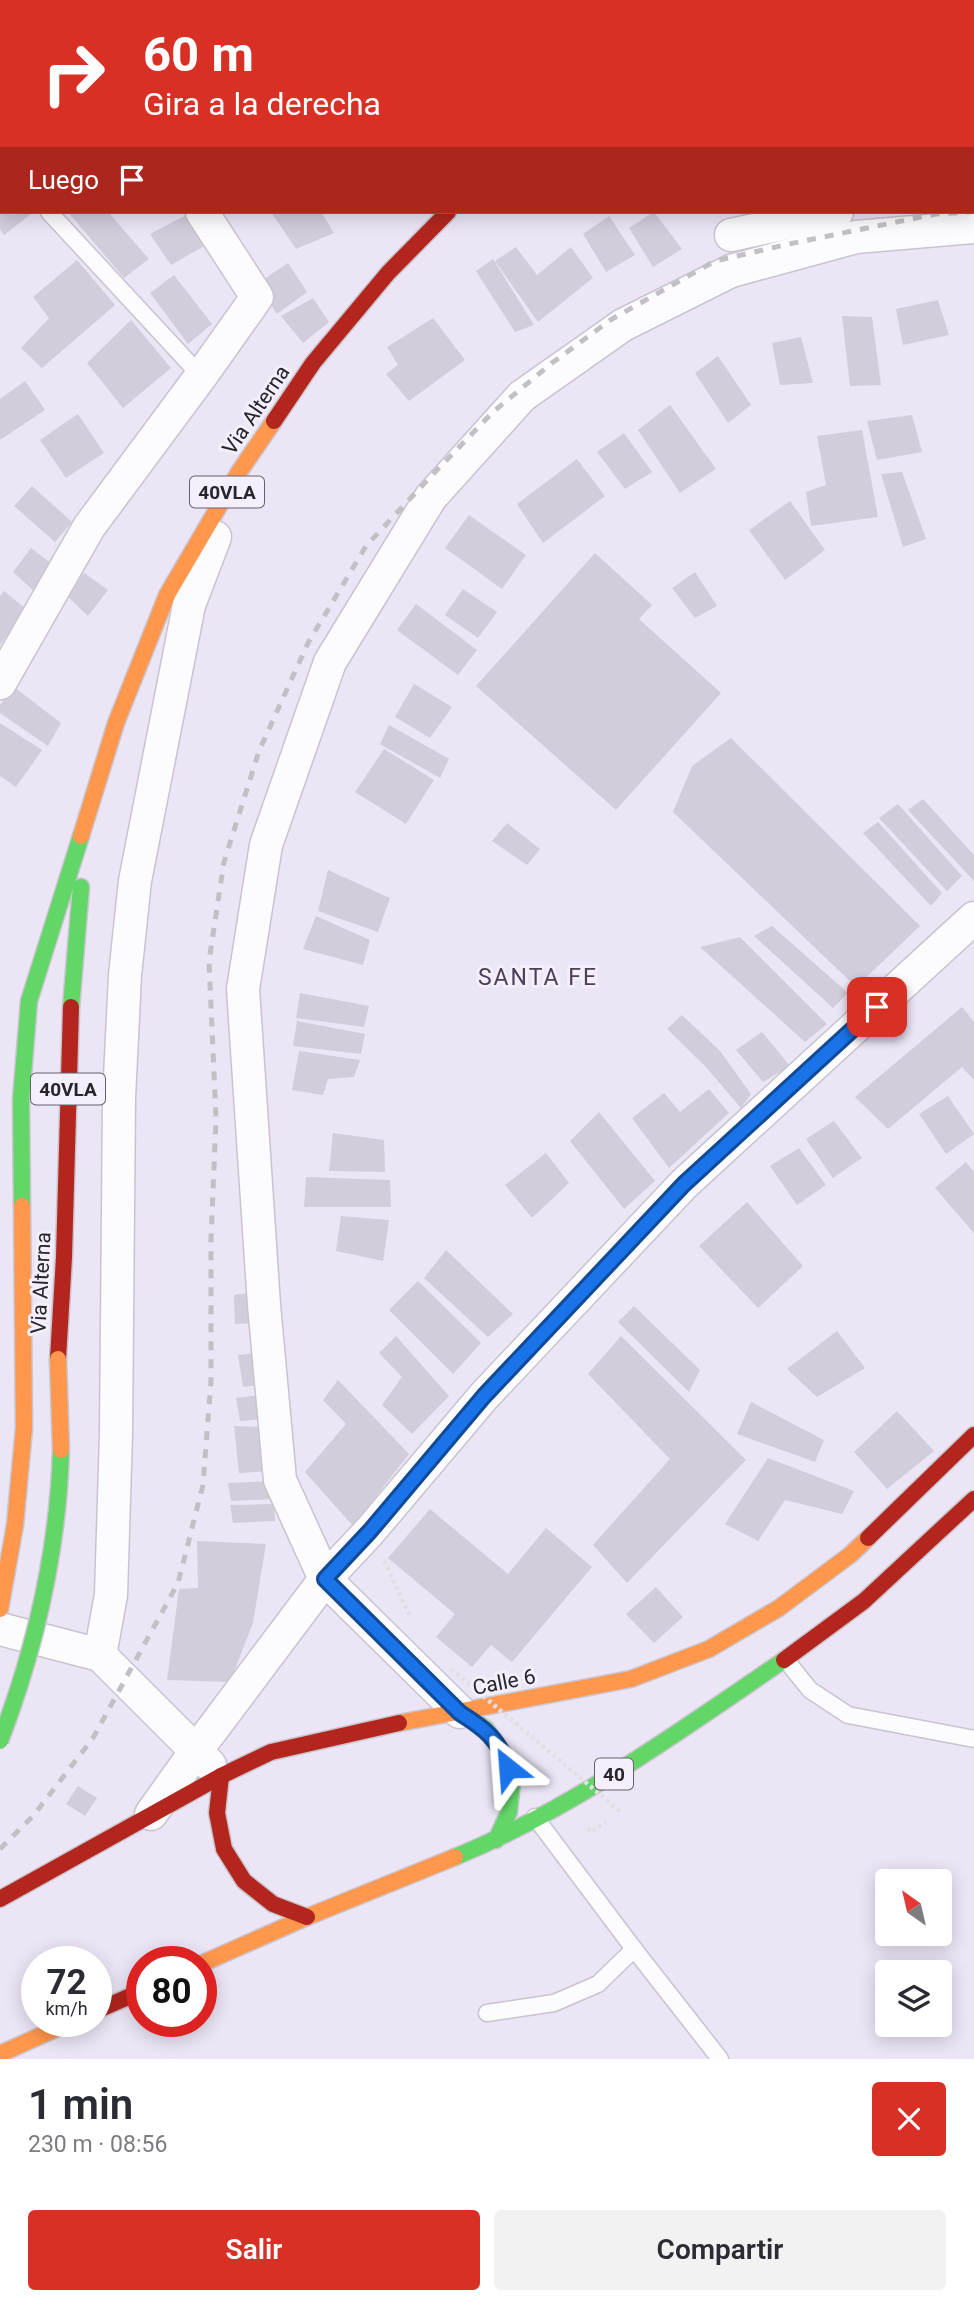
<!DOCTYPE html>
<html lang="es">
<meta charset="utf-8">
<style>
body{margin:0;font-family:Roboto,sans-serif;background:#f2f2f3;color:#2b2b33;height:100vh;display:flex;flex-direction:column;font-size:26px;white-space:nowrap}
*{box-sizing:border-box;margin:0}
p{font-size:23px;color:#7c7c81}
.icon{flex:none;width:38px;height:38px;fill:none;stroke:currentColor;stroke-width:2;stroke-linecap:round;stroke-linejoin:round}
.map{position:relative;height:2059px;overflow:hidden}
.panel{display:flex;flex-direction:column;background:#fff;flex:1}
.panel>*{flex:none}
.banner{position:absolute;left:0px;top:0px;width:975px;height:214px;box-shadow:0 4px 18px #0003;background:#d93025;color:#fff;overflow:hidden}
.needle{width:46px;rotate:326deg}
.controls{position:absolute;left:875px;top:1869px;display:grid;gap:14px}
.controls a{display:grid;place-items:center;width:77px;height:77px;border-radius:7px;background:#fff;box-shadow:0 4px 18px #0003;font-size:35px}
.speed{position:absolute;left:21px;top:1946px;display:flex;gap:14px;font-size:35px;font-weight:700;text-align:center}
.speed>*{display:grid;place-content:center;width:91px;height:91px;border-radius:50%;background:#fff;box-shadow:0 4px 18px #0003;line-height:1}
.speed small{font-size:18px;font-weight:400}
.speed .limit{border:10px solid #d22;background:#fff;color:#111}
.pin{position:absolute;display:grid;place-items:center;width:60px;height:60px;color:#fff;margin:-30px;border-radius:14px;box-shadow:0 4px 10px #0006}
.me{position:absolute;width:77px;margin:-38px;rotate:332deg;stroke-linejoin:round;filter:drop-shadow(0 0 5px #0008)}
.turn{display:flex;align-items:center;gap:24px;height:147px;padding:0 28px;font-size:32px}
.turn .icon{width:91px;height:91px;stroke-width:2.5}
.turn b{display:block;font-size:49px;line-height:60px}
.then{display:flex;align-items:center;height:66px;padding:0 28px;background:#0003;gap:14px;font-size:26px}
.round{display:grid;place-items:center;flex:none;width:74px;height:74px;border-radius:7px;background:#f2f2f3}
.overview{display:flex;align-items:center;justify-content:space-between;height:119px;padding:0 28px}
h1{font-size:42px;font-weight:600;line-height:52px}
.button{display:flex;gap:14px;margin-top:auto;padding:14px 28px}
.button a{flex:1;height:80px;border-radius:7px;background:#d93025;color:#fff;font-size:28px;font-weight:600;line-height:80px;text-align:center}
.button a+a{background:#f2f2f3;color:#2b2b33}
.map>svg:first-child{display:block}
</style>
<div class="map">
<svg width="974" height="2059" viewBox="0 0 974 2059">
<rect width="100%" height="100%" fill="#ece5f6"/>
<g fill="#d2cdda">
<path d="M 0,212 L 29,212 L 31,214 L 4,235 L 0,229 Z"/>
<path d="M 68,212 L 108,212 L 149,259 L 124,278 Z"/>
<path d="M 271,212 L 321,212 L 334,233 L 296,249 Z"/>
<path d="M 654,212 L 682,249 L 653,267 L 629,228 Z"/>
<path d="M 190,213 L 211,242 L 171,265 L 150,234 Z"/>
<path d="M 609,216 L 635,255 L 606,272 L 583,234 Z"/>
<path d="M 516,247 L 537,275 L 571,247 L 593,278 L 538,322 L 495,261 Z"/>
<path d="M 493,259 L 534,325 L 515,332 L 476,271 Z"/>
<path d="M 77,260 L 115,305 L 42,368 L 21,348 L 49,318 L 33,297 Z"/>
<path d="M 288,263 L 307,292 L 277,314 L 257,284 Z"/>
<path d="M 174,275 L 212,324 L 188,344 L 150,293 Z"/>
<path d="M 313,298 L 329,322 L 303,343 L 281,316 Z"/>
<path d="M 938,300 L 949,335 L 903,345 L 896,309 Z"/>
<path d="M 842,316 L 872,317 L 881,385 L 850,386 Z"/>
<path d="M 433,318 L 465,360 L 409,401 L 386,374 L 398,365 L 387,347 Z"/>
<path d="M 131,320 L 171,368 L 123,408 L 87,363 Z"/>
<path d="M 801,337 L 813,383 L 780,385 L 772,343 Z"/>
<path d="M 718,356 L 751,405 L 728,423 L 695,373 Z"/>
<path d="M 25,381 L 45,410 L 0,440 L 0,399 Z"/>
<path d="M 670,405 L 716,469 L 680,493 L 638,430 Z"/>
<path d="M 78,414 L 104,453 L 66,478 L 40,440 Z"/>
<path d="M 912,415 L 922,452 L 877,460 L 867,421 Z"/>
<path d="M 862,430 L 878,517 L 811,526 L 806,492 L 826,485 L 817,436 Z"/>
<path d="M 624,433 L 652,472 L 625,489 L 597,452 Z"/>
<path d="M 577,459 L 605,496 L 543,543 L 517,504 Z"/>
<path d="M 902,472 L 926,539 L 903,547 L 881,474 Z"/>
<path d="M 32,486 L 72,522 L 55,542 L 14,506 Z"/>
<path d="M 790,501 L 825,550 L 785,580 L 749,530 Z"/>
<path d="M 469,515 L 526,555 L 502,589 L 445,548 Z"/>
<path d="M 31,548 L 55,566 L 35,592 L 13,572 Z"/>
<path d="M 595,553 L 652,605 L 639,619 L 721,693 L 616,810 L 476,686 Z"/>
<path d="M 695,572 L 717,606 L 695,618 L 672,588 Z"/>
<path d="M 84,573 L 108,590 L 88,616 L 67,596 Z"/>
<path d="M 463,589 L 497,612 L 478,638 L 445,615 Z"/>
<path d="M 4,591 L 26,609 L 0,645 L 0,596 Z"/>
<path d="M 416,604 L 477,650 L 458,675 L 397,630 Z"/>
<path d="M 414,684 L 452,707 L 430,738 L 395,717 Z"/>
<path d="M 14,687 L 61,723 L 48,746 L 0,713 L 0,705 Z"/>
<path d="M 0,723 L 42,750 L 16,787 L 0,776 Z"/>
<path d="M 389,725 L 449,759 L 440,778 L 380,744 Z"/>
<path d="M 731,738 L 920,926 L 856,987 L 673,812 L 692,766 Z"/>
<path d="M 384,749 L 434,780 L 406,824 L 355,792 Z"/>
<path d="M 923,799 L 974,855 L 974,881 L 908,810 Z"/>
<path d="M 898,804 L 962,876 L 947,891 L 879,818 Z"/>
<path d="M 878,822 L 942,893 L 931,906 L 863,833 Z"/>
<path d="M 507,823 L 540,849 L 527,865 L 492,841 Z"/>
<path d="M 328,870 L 390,898 L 378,932 L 318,911 Z"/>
<path d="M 316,916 L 370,940 L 363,965 L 303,949 Z"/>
<path d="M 772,926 L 848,993 L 833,1008 L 754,936 Z"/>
<path d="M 740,937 L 827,1024 L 805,1042 L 700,947 Z"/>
<path d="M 300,993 L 369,1006 L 364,1027 L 296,1018 Z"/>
<path d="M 962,1007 L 974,1022 L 974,1080 L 962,1067 L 888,1129 L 855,1097 Z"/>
<path d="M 682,1015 L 720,1051 L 751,1094 L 741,1108 L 705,1066 L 667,1029 Z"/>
<path d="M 297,1021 L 365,1034 L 361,1054 L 293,1046 Z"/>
<path d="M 762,1032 L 790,1066 L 763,1082 L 736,1050 Z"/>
<path d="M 299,1051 L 360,1060 L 354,1077 L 328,1079 L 323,1095 L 292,1090 Z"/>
<path d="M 709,1089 L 729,1113 L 669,1168 L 632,1118 L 664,1093 L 680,1112 Z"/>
<path d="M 948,1096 L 974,1134 L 946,1154 L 919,1114 Z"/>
<path d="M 599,1112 L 655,1181 L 624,1209 L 570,1141 Z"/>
<path d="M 834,1121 L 862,1158 L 833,1178 L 806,1139 Z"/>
<path d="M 333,1133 L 384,1140 L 385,1172 L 329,1171 Z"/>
<path d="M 799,1148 L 826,1185 L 797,1205 L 770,1166 Z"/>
<path d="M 546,1153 L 569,1183 L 532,1218 L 505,1185 Z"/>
<path d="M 966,1162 L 974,1172 L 974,1233 L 935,1188 Z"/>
<path d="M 306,1177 L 390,1180 L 391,1207 L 304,1207 Z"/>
<path d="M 747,1202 L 803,1266 L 758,1308 L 699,1246 Z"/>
<path d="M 341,1216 L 389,1220 L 383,1261 L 336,1251 Z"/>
<path d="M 446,1250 L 513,1314 L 488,1337 L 424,1278 Z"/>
<path d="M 418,1281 L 481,1343 L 453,1374 L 389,1310 Z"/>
<path d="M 256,1292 L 261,1323 L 235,1324 L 234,1295 Z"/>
<path d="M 634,1306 L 700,1370 L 689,1392 L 618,1322 Z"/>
<path d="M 837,1331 L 865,1368 L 817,1397 L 787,1369 Z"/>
<path d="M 396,1336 L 449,1396 L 412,1434 L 382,1405 L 402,1377 L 379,1353 Z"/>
<path d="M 621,1336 L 746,1460 L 627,1583 L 593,1545 L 670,1459 L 588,1374 Z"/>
<path d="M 263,1352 L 266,1384 L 243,1387 L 238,1355 Z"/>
<path d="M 338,1380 L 409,1454 L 353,1526 L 305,1472 L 346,1424 L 323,1400 Z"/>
<path d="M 259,1395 L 265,1419 L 240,1421 L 236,1398 Z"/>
<path d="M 751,1402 L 824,1440 L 815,1462 L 737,1434 Z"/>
<path d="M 897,1411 L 934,1451 L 887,1489 L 854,1452 Z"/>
<path d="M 234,1426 L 265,1427 L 271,1471 L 239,1473 Z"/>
<path d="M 768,1458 L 854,1491 L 842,1514 L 785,1500 L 758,1541 L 725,1524 Z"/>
<path d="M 272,1481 L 274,1499 L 231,1501 L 228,1483 Z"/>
<path d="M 274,1504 L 275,1521 L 233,1523 L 230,1505 Z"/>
<path d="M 430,1509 L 508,1574 L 546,1528 L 592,1567 L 512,1662 L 491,1645 L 472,1667 L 436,1637 L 455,1614 L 388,1558 Z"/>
<path d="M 197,1541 L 266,1544 L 253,1623 L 230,1682 L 167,1680 L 179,1589 L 198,1588 Z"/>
<path d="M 656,1587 L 683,1617 L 654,1643 L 626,1614 Z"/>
<path d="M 78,1786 L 97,1798 L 85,1816 L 66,1804 Z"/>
</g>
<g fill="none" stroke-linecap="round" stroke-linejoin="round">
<defs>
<g id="lane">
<path d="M 49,212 L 201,376"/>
<path d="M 785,1659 L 810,1690 L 848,1715 L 974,1739"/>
<path d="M 535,1817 L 634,1949 L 720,2059"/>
<path d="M 487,2013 L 554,2003 L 598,1984 L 634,1949"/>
</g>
<g id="street">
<path d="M 973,189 L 974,189"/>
<path d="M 731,235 L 837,212"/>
<path d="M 0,683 L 89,527 L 201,376 L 257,297 L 202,212"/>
<path d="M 0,1629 L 100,1655 L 210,1765"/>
<path d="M 100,1655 L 111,1595 L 116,1434 L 119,1098 L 125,975 L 135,881 L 189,605 L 215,537"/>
<path d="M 460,1712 L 325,1579 L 280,1480 L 264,1305 L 243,989 L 266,845 L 330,662 L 431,497 L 522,396 L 623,325 L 731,271 L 856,237 L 974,227"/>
<path d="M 151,1814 L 196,1751 L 325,1579 L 370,1531 L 484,1396 L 684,1184 L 974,918"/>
</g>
<g id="fast">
<path d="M 654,2 L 656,0"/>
<path d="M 71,1007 L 81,887"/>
<path d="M 22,1206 L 21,1100 L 29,1001 L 81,836"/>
<path d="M 460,1712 L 486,1729 L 503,1753 L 512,1782 L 509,1812 L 496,1840"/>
<path d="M 455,1857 C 574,1808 678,1732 784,1660"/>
</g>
<g id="slow">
<path d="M 81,836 L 116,723 L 167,595 L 239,472 L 274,421"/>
<path d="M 0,1609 L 15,1525 L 24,1428 L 22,1206"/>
<path d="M 399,1723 L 631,1679 L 709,1649 L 779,1608 L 850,1555 L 868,1538"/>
<path d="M 201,1964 L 307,1917 L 455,1857"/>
<path d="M 0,2054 L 73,2021"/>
</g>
<g id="jam">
<path d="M 274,421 L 313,363 L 388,273 L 448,212"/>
<path d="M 58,1359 L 64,1257 L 71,1007"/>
<path d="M 868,1538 L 974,1435"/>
<path d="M 784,1660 L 864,1601 L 974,1499"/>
<path d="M 221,1776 L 217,1813 L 224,1849 L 244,1881 L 273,1904 L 307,1917"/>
<path d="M 0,1899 L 221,1776 L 271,1752 L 399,1723"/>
<path d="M 96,2011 L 142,1991"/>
</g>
</defs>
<use href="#lane" stroke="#c9c3d0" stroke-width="19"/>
<use href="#street" stroke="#c9c3d0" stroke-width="35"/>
<use href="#fast" stroke="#c9c5ce" stroke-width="19"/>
<use href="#slow" stroke="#c9c5ce" stroke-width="19"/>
<use href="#jam" stroke="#c9c5ce" stroke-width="19"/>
<g stroke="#e1dfe4" stroke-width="4.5" stroke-dasharray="3.5 3.5" stroke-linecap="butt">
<path d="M 384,1561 L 410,1616"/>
<path d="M 588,1828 L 591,1832 L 606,1822"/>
</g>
<use href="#lane" stroke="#fcfbfe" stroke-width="16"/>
<use href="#street" stroke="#fcfbfe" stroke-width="32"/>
<use href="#fast" stroke="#63d668" stroke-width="16"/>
<use href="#slow" stroke="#ff974d" stroke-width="16"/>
<use href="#jam" stroke="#b3261e" stroke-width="16"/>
<path stroke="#c2c0c4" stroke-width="5" stroke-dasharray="9 9" stroke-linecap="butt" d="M 0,1849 L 33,1816 L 93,1738 L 178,1583 L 203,1485 L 211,1381 L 211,1239 L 216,1119 L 209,961 L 224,862 L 259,751 L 308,643 L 366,546 L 434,473 L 493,412 L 552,363 L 612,319 L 715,261 L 789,244 L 936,214 L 969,212"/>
<defs>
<path id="fast-bridge" d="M 0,1741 C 36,1647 58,1551 61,1450"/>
<path id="slow-bridge" d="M 58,1359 L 61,1450"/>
</defs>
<use href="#fast-bridge" stroke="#c9c5ce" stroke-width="19" stroke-linecap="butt"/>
<use href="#slow-bridge" stroke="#c9c5ce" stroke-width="19" stroke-linecap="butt"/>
<path stroke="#e1dfe4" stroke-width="4.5" stroke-dasharray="3.5 3.5" stroke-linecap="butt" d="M 451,1669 L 621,1812"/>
<use href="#fast-bridge" stroke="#63d668" stroke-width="16"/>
<use href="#slow-bridge" stroke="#ff974d" stroke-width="16"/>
</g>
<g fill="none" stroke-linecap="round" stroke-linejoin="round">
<defs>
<path id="route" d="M 508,1768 C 499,1739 484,1728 460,1713 L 325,1579 L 370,1531 L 484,1396 L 684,1184 L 877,1007"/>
</defs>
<use href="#route" stroke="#114b97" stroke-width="18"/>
<use href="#route" stroke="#1a73e8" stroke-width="12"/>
</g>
<g text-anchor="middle" stroke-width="6" stroke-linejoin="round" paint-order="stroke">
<g fill="#f4effb" stroke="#65616c" stroke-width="2">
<rect x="190" y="476.5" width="74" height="31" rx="5"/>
<rect x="31" y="1073.5" width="74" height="31" rx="5"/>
<rect x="595" y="1758.5" width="38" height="31" rx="5"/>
</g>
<g font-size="19" font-weight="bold" fill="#28242e">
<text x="227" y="499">40VLA</text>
<text x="68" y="1096">40VLA</text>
<text x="614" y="1781">40</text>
</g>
<g font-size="21" fill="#28242e" stroke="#f4effb">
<text transform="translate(256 410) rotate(-56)" y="7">Via Alterna</text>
<text transform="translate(41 1283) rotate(-87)" y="7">Via Alterna</text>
<text transform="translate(504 1682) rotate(-11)" y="7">Calle 6</text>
</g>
<g font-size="23" letter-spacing="2" fill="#4a4058" stroke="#f4effb">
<text x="538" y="985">SANTA FE</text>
</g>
</g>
</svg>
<div class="controls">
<a><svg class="needle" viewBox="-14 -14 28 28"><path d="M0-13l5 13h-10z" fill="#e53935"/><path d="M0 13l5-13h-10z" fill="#7c7c81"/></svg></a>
<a><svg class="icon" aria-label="layers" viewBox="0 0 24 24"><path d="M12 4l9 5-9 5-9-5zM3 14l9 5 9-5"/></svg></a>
</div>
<div class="speed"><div>72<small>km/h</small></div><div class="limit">80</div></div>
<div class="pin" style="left:877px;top:1007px;background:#d93025"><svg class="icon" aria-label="arrive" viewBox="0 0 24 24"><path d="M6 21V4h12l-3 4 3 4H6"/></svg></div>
<svg class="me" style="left:508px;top:1768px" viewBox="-20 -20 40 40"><path d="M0-17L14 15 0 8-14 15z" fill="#1a73e8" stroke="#fff" stroke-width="4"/></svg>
<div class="banner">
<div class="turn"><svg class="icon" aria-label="right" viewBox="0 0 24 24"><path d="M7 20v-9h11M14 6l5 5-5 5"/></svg><div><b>60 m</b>Gira a la derecha</div></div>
<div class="then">Luego<svg class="icon" aria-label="arrive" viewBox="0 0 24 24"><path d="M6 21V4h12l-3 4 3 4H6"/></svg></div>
</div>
</div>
<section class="panel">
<div class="overview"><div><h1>1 min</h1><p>230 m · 08:56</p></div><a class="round" style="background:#d93025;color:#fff"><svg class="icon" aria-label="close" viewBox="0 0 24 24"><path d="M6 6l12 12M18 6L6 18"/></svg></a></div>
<div class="button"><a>Salir</a><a>Compartir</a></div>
</section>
